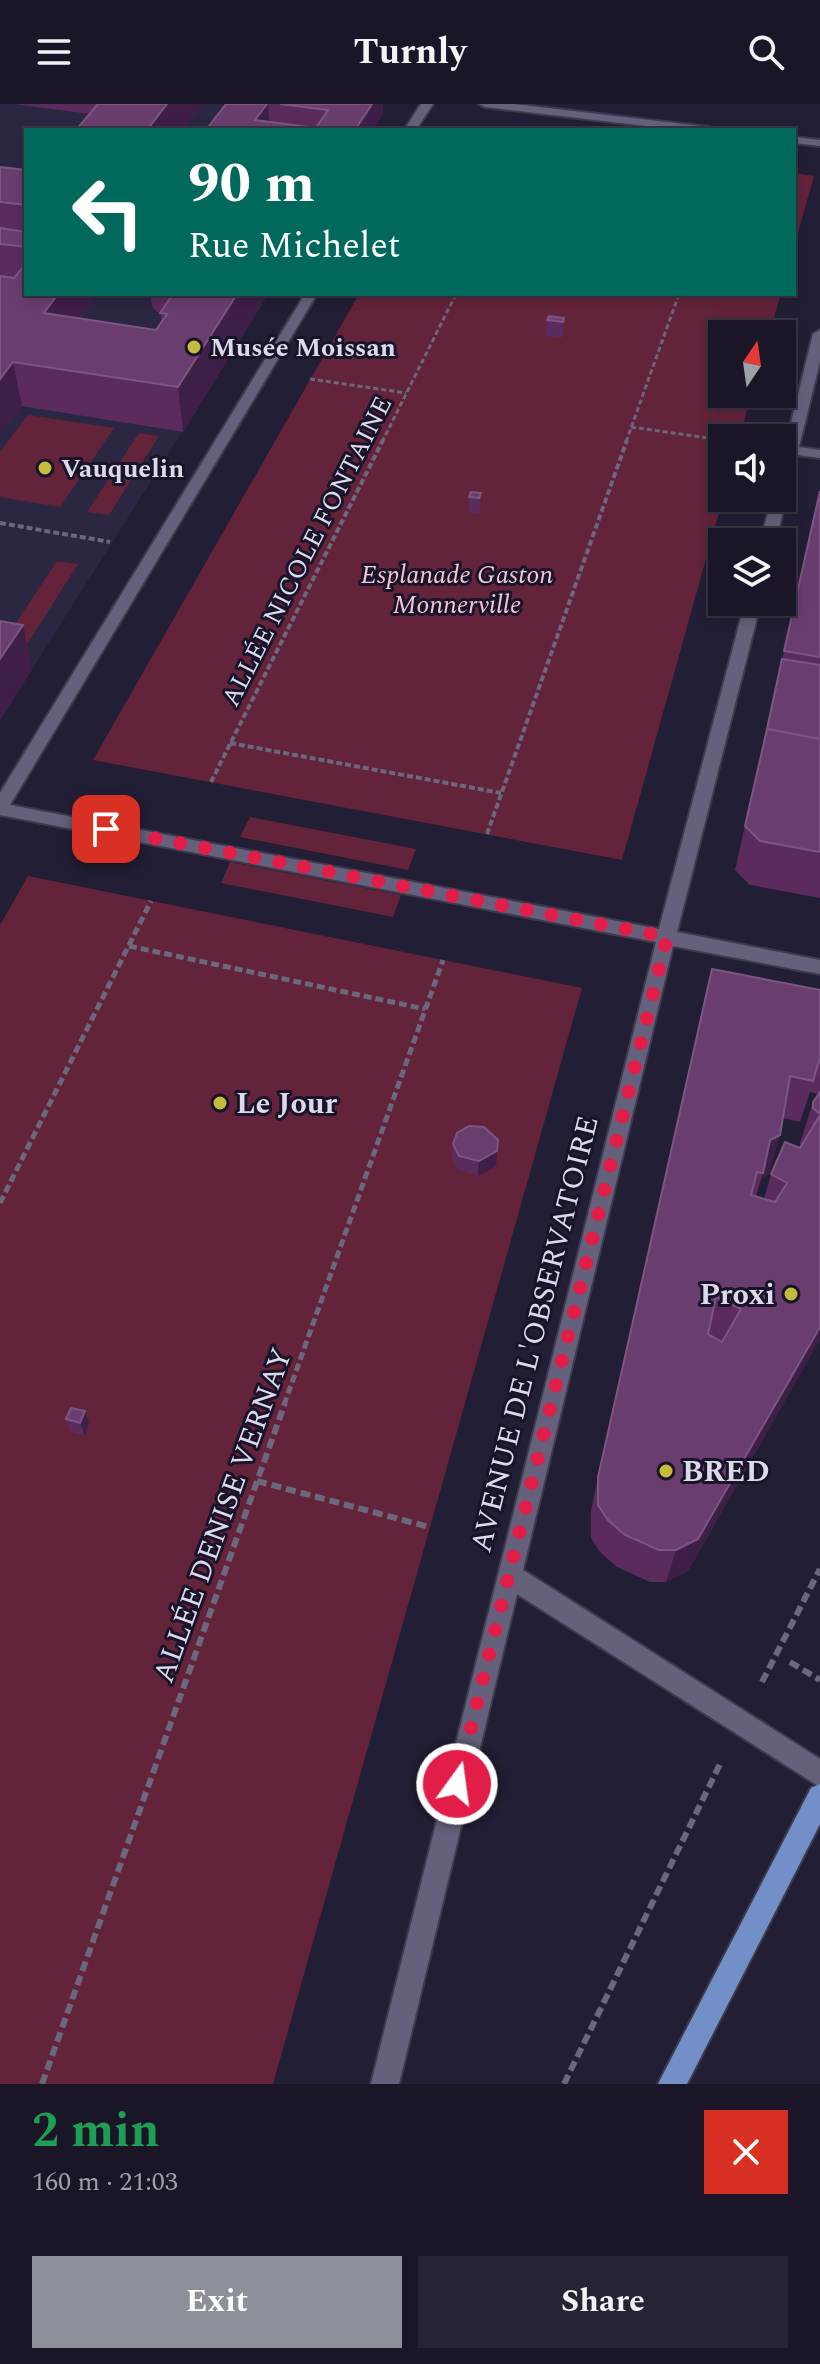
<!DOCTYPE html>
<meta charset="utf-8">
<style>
body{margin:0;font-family:Spectral,serif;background:#272334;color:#f1f3f6;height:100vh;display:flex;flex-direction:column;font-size:30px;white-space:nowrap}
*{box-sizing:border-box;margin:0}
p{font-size:26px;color:#9f9fa8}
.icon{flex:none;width:44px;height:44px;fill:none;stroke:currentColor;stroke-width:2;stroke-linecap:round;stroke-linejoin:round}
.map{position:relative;height:1980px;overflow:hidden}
.sheet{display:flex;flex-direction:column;background:#1a1628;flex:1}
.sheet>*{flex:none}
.hud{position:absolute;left:24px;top:24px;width:772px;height:168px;border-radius:0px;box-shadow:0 4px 12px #0003,0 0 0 2px #383545;background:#00695c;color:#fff;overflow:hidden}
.needle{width:52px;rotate:13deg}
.buttons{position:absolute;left:708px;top:216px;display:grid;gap:16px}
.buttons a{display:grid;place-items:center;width:88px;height:88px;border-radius:0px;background:#1a1628;box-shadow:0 4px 12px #0003,0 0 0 2px #383545;font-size:40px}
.pin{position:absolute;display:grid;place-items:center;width:68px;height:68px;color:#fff;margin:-34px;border-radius:16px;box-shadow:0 4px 12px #0006}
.me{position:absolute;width:88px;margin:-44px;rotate:14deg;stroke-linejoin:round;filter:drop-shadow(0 0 6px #0008)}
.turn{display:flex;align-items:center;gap:28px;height:168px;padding:0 32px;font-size:36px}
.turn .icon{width:104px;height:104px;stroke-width:2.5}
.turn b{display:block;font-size:56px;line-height:68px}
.round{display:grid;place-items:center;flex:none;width:84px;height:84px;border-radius:0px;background:#272334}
.overview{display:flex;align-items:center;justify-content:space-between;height:136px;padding:0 32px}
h1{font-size:48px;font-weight:700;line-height:60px;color:#1e9e55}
.primary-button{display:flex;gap:16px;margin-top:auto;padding:16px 32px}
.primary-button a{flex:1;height:92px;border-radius:0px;background:#8c9099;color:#fff;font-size:32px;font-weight:700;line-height:92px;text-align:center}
.primary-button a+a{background:#272334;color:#f1f3f6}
header{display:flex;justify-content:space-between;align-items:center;height:104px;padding:0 32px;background:#1a1628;font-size:36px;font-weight:700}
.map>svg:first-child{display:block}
</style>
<header><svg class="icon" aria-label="menu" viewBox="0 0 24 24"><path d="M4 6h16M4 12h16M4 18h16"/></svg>Turnly<svg class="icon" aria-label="search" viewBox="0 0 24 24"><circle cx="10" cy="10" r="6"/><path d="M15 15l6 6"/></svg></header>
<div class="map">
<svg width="820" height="1980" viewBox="0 0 820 1980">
<rect width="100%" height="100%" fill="#221e35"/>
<path fill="#2b2642" d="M 0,0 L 248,0 L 228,26 L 26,26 L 26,190 L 163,190 L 213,279 L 0,616 Z"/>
<g fill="#63233a">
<path d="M 794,69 L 814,72 L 794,143 Z"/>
<path d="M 359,190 L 781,190 L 769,230 L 722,230 L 722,290 L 752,290 L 739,334 L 722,334 L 723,394 L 622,756 L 93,656 Z"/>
<path d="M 28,311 L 114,324 L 60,403 L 0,393 L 0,348 Z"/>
<path d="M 139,329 L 159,332 L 109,411 L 87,408 Z"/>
<path d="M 57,457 L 78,460 L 19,553 L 0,543 Z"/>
<path d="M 250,713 L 416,745 L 408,766 L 240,733 Z"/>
<path d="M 230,758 L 401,791 L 393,813 L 221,779 Z"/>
<path d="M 28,772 L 582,884 L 273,1980 L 0,1980 L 0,821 Z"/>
</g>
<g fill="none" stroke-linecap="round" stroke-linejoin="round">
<defs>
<g id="minor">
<path d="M 421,0 L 433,0 L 416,26 L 404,26 Z"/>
<path d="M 479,0 L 514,0 L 709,23 L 715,26 L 679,26 L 485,3 Z"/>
<path d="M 794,33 L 820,36 L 820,42 L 794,39 Z"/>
<path d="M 305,190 L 317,190 L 10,701 L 659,825 L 745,498 L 761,498 L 677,828 L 820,856 L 820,870 L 673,842 L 523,1466 L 820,1655 L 820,1683 L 517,1490 L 399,1980 L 371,1980 L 656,838 L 0,711 L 0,689 Z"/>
<path d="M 820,226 L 820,257 L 799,343 L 820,346 L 820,354 L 797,351 L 789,384 L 782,388 L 782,355 L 813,230 Z"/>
<path d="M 782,390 L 786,394 L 776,438 L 760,438 L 772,394 L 782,394 Z"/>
</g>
<path id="primary" d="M 820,1680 L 820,1720 L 687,1980 L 658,1980 L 811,1684 Z"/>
</defs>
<use href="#minor" stroke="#3e3a4d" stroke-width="4"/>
<use href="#primary" stroke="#3e3a4d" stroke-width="4"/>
<g stroke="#6b677c" stroke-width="3" stroke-dasharray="5 3" stroke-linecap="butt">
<path d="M 310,275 L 406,289"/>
<path d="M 631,323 L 722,336"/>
<path d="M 382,338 L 456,190"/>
<path d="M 626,338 L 679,190"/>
</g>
<g stroke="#6b677c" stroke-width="4" stroke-dasharray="6 3" stroke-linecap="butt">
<path d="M 0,419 L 110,438"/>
<path d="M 230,639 L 501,689"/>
<path d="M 211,678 L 383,336"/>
<path d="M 487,730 L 627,336"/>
</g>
<g stroke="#6b677c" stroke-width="5" stroke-dasharray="8 4" stroke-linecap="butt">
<path d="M 129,842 L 425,905"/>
<path d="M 0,1099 L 151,797"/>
<path d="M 284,1301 L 443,856"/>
</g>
<g stroke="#6b677c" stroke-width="6" stroke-dasharray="10 5" stroke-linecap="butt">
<path d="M 257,1377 L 429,1423"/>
<path d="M 790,1558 L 820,1576"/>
<path d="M 762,1578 L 820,1465"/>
<path d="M 42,1980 L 285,1299"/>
<path d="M 564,1980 L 721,1658"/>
</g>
<use href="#minor" fill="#65617c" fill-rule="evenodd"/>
<use href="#primary" fill="#7290c7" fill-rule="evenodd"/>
</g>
<g fill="#5c2b5e" fill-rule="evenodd">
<path d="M 14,0 L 203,0 L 183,26 L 90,10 Z"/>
<path d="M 226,0 L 383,0 L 383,10 L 373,26 L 206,26 Z"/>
<path d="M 0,63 L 26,66 L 26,190 L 98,190 L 80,214 L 156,226 L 161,218 L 161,208 L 157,208 L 152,202 L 150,190 L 268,190 L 183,328 L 22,302 L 0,332 Z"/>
<path d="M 564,214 L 562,234 L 546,232 L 547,216 Z"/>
<path d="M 820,387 L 820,794 L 750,781 L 735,766 Z"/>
<path d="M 481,389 L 480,406 L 479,410 L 469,409 L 469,393 Z"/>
<path d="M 820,886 L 820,1235 L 688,1467 L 666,1478 L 650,1478 L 617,1463 L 600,1448 L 591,1434 L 591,1407 L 598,1373 ZM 810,988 L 818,990 L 813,998 L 800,1039 L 800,1044 L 771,1070 L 764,1095 L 756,1092 L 761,1075 L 768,1071 L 780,1031 L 783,1014 L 800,1018 Z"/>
<path d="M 453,1040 L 496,1062 L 478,1072 L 458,1066 L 452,1055 Z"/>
<path d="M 85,1307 L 89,1320 L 85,1332 L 70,1328 L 66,1315 Z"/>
</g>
<g fill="#3f1e48">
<path d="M 167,0 L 203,0 L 183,26 L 147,26 Z"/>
<path d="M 267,0 L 268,0 L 270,25 L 255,16 Z"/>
<path d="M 372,0 L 383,0 L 383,10 L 373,26 L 355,26 Z"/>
<path d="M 58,190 L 98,190 L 51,252 L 44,209 Z"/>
<path d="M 237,190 L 268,190 L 183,328 L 178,283 Z"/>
<path d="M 13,258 L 22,302 L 0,332 L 0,275 Z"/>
<path d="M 23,521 L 32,566 L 0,616 L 0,555 Z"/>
<path d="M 780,1031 L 768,1071 L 761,1075 L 770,1036 Z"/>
<path d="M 498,1036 L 496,1062 L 478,1072 L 479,1057 Z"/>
<path d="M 820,1223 L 820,1235 L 688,1467 L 666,1478 L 676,1446 Z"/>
<path d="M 85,1307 L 89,1320 L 85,1332 L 80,1319 Z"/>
</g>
<g fill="#693e6e" stroke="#7b5681" stroke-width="2" fill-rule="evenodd">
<path d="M 98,0 L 167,0 L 147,26 L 76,26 Z"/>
<path d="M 226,0 L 267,0 L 255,16 L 316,24 L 328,6 L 280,0 L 372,0 L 355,26 L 206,26 Z"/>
<path d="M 0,63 L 26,66 L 26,101 L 0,98 Z"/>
<path d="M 0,124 L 26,128 L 26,143 L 0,140 Z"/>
<path d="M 26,159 L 26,190 L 58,190 L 44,209 L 156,226 L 167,210 L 160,209 L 173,190 L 237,190 L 178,283 L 13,258 L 0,275 L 0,172 L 14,174 Z"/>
<path d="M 549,212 L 564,214 L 563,218 L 547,216 Z"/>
<path d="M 820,387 L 820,553 L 784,547 Z"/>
<path d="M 471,388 L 481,389 L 479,394 L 469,393 Z"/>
<path d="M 0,517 L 23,521 L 0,555 Z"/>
<path d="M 782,555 L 820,561 L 820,635 L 767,625 Z"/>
<path d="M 767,625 L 820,635 L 820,748 L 760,737 L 745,722 Z"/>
<path d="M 712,865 L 820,886 L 820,953 L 813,977 L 790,972 L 780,1031 L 770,1036 L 763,1069 L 757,1068 L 751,1091 L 775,1098 L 787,1079 L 771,1070 L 785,1038 L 800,1044 L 820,1011 L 820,1223 L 698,1435 L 676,1446 L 659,1446 L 625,1431 L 608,1416 L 598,1401 L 598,1373 ZM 716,1193 L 741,1205 L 722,1238 L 708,1230 Z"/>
<path d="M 820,988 L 820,1010 L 813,1004 L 813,998 Z"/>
<path d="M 469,1022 L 484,1023 L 498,1036 L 497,1047 L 479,1057 L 459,1052 L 453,1040 L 457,1029 Z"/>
<path d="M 71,1304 L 85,1307 L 80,1319 L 66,1315 Z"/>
</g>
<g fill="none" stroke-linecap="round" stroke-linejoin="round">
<path stroke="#e11d48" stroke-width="14" stroke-dasharray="0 25.2" d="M 106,725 L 667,833 L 457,1680"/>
</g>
<g fill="#c5bc3d" stroke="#19142a" stroke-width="3">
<circle cx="194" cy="243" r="8"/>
<circle cx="45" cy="364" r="8"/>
<circle cx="220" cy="999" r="8"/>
<circle cx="791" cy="1190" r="8"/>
<circle cx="666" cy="1367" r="8"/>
</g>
<g text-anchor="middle" stroke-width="6" stroke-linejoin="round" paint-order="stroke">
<g font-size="26" font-weight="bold" fill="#dcdaea" stroke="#19142a" text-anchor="start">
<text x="210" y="252">Musée Moissan</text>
<text x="61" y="373">Vauquelin</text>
</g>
<g font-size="26" fill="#dcdaea" stroke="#19142a">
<text transform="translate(306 447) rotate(-63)" y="9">ALLÉE NICOLE FONTAINE</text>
</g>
<g font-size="26" font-style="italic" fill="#f5c6d2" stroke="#19142a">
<text x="457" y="479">Esplanade Gaston<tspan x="457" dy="30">Monnerville</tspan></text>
</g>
<g font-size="30" font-weight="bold" fill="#dcdaea" stroke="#19142a" text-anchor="start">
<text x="236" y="1009">Le Jour</text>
<text x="775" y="1200" text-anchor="end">Proxi</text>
<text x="682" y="1377">BRED</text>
</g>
<g font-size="30" fill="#dcdaea" stroke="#19142a">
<text transform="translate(534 1230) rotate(-76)" y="10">AVENUE DE L'OBSERVATOIRE</text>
<text transform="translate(222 1411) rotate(-70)" y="10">ALLÉE DENISE VERNAY</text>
</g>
</g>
</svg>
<div class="buttons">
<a><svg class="needle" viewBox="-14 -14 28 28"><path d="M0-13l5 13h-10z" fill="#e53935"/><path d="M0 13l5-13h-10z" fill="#9f9fa8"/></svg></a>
<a><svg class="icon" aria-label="sound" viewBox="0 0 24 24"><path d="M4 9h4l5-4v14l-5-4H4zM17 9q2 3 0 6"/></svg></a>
<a><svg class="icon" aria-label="layers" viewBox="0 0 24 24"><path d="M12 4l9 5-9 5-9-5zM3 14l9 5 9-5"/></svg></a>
</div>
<div class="pin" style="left:106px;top:725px;background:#d93025"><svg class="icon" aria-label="arrive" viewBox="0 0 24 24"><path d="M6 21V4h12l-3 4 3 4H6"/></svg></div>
<svg class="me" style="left:457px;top:1680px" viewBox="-20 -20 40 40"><circle r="17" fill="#e11d48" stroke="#fff" stroke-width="3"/><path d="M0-11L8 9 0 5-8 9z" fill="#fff"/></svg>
<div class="hud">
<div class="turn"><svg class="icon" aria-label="left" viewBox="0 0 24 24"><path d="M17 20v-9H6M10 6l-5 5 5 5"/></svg><div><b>90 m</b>Rue Michelet</div></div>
</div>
</div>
<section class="sheet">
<div class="overview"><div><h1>2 min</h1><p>160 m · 21:03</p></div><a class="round" style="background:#d93025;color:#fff"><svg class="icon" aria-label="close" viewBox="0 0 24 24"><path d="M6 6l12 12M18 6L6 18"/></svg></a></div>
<div class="primary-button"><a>Exit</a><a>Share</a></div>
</section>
